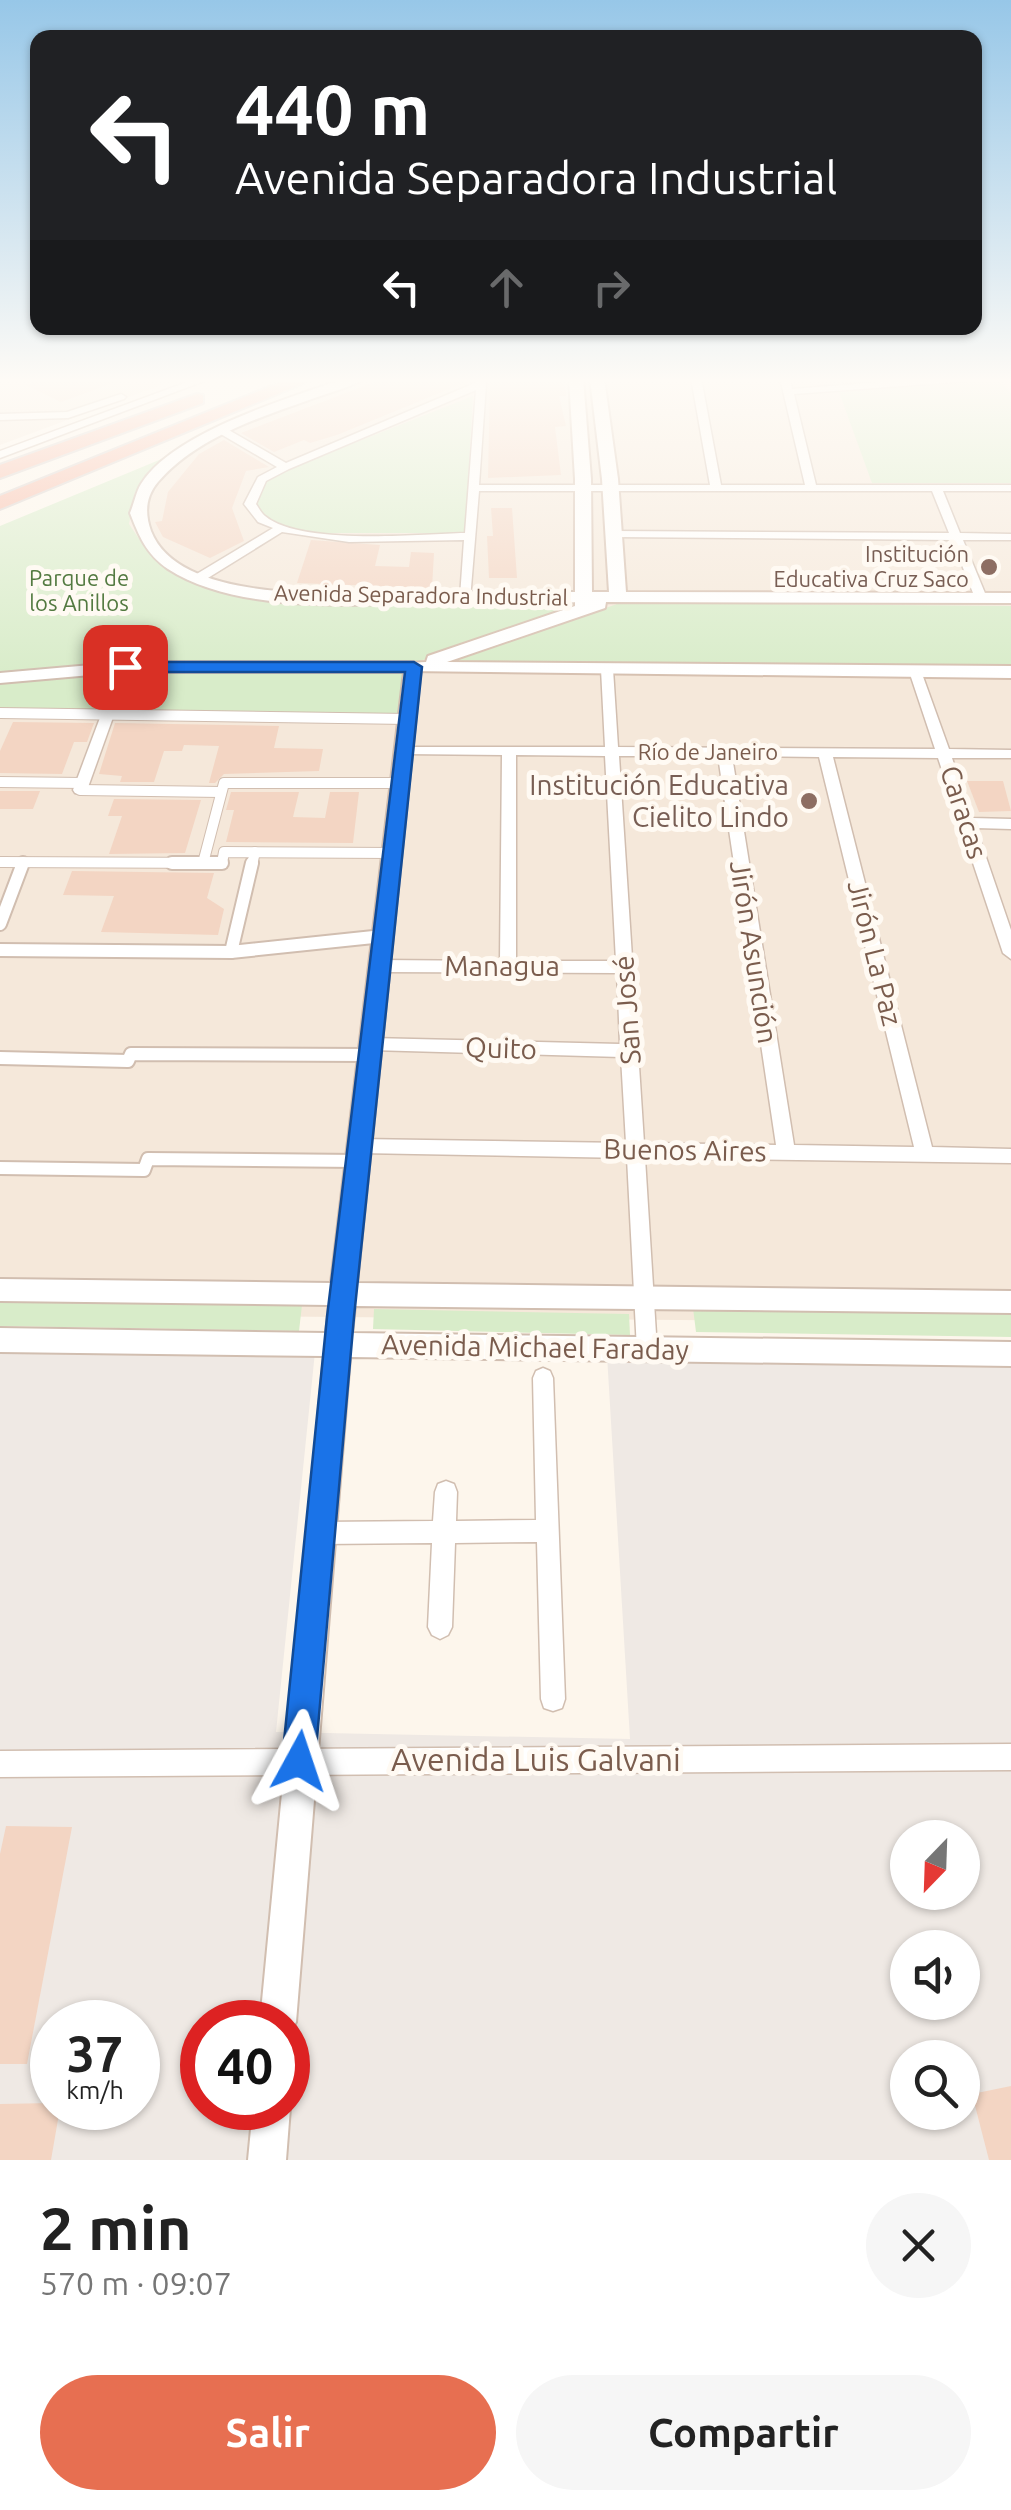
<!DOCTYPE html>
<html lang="es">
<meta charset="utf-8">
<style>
body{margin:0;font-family:Ubuntu,sans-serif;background:#f6f6f6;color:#222;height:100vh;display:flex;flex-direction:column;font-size:38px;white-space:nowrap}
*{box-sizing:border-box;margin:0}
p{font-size:32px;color:#767676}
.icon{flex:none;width:55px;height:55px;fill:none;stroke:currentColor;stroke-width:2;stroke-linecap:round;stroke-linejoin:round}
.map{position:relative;height:2160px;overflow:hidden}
.sheet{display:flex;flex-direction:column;background:#fff;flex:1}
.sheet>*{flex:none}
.guide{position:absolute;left:30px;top:30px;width:952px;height:305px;border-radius:20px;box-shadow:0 2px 8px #0004;background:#202124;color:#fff;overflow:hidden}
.needle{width:65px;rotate:203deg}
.tools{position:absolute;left:890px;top:1820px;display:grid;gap:20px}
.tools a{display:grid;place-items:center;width:90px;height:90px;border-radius:50%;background:#fff;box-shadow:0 2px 8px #0004;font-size:50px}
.speed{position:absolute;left:30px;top:2000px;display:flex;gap:20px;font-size:50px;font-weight:700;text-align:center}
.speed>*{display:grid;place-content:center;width:130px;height:130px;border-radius:50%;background:#fff;box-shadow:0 2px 8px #0004;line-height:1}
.speed small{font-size:25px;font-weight:400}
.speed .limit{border:15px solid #d22;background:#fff;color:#111}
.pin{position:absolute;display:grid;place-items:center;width:85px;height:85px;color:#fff;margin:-42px;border-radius:20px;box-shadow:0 5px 15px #0006}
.me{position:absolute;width:110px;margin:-55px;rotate:5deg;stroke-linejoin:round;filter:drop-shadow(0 0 8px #0008)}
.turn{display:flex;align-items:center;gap:35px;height:210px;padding:0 40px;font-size:45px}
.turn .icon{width:130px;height:130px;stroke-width:2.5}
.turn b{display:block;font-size:70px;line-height:85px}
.lanes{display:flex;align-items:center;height:95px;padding:0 40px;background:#0003;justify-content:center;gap:50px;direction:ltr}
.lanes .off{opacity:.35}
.round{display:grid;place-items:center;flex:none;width:105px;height:105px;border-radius:52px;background:#f6f6f6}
.head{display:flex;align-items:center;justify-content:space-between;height:170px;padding:0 40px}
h1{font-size:60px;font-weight:700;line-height:75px}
.primary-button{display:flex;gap:20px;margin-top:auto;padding:20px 40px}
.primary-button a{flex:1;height:115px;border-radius:60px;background:#e76f51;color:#fff;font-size:40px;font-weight:700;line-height:115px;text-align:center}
.primary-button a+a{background:#f6f6f6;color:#222}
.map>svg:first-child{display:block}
</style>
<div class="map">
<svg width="1011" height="2160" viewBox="0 0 1011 2160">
<rect width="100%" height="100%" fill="#fdf6ec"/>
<g fill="#f5e8da">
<path d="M 0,378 L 180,378 L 0,445 Z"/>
<path d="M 337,378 L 1011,378 L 1011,1323 L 0,1314 L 0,529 L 150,467 L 216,429 Z"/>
</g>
<path fill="#efe9e4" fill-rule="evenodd" d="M 0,1349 L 315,1352 L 276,1732 L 630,1739 L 607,1355 L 1011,1360 L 1011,2160 L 0,2160 ZM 908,1838 L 962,1838 L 962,1892 L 908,1892 ZM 908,1948 L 962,1948 L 962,2002 L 908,2002 ZM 52,2022 L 138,2022 L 138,2108 L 52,2108 ZM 202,2022 L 288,2022 L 288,2108 L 202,2108 ZM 908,2058 L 962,2058 L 962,2112 L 908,2112 Z"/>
<g fill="#d8ecc9">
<path d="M 998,379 L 1011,393 L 1011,483 L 872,483 L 839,392 Z"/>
<path d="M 473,396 L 465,533 L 313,533 L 283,528 L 258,511 L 257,495 L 268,481 L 291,468 Z"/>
<path d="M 176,453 L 135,492 L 129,524 L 148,552 L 167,565 L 242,593 L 573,600 L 573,609 L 411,664 L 121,669 L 0,677 L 0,526 Z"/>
<path d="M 620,603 L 1011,606 L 1011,668 L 437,665 Z"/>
<path d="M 409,669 L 404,717 L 109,714 L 124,674 Z"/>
<path d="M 121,674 L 105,714 L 0,712 L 0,682 Z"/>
<path d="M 0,1300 L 302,1305 L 299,1331 L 0,1326 Z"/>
<path d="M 693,1308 L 1011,1312 L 1011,1337 L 696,1332 Z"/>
<path d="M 374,1309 L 629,1314 L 630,1335 L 373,1329 Z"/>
</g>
<g fill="#f3d5c3">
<path d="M 49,378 L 120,378 L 121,380 L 61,402 L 26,385 Z"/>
<path d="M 385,378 L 471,380 L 337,435 L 310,443 L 304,440 L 274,452 L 241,433 Z"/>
<path d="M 485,378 L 561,378 L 566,392 L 566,396 L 559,396 L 566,426 L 555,427 L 561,475 L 488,478 L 490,384 Z"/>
<path d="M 224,440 L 269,467 L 246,471 L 232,508 L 244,541 L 210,558 L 163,537 L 155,522 L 162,521 L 168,492 L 199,454 Z"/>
<path d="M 491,508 L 512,508 L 517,578 L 489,578 L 487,536 L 493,536 Z"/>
<path d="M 311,540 L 380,545 L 375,566 L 409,567 L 411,552 L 434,553 L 432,588 L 297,583 Z"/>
<path d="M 13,722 L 94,723 L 87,742 L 74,742 L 62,774 L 0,773 L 0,751 Z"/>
<path d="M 115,723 L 279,726 L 274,748 L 323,749 L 319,771 L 224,774 L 215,783 L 209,783 L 219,746 L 184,745 L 182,751 L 164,751 L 154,782 L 120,782 L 122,776 L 99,774 Z"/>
<path d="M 967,781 L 1003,781 L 1011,811 L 979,812 Z"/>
<path d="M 0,791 L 40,791 L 33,809 L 0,809 Z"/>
<path d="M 231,792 L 299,792 L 293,817 L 325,818 L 330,792 L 359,792 L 353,843 L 226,842 L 234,810 L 226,810 Z"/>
<path d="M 114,799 L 201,800 L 185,853 L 109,854 L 122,816 L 108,816 Z"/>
<path d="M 72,871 L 214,873 L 207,898 L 224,909 L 218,935 L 101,932 L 114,896 L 63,895 Z"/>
<path d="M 6,1826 L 72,1827 L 27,2064 L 0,2064 L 0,1854 Z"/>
<path d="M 1011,2086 L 1011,2160 L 989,2160 L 972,2094 Z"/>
<path d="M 52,2103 L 52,2108 L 60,2108 L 51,2160 L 0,2160 L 0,2104 Z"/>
</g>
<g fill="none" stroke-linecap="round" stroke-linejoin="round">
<defs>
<g id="pedestrian-far1">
<path d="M 0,713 L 408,719"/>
<path d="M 0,782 L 83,783"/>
<path d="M 80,790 L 221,792"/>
<path d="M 0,862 L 222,863 L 224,852 L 393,853"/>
<path d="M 203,863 L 224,783 L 400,783"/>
<path d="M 252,865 L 255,852"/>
</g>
<g id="pedestrian">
<path d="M 172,863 L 222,863"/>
<path d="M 0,924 L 23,863"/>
<path d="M 0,950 L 231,952 L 383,936"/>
<path d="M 231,952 L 252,863"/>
<path d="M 0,1058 L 128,1061 L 131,1054 L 370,1055"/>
<path d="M 0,1168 L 144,1170 L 148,1159 L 358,1161"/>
</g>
<g id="minor">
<path d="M 198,378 L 212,378 L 0,458 L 0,451 Z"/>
<path d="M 474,378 L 480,378 L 486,384 L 479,485 L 710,485 L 691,378 L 701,378 L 721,485 L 805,485 L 780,378 L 790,378 L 792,389 L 931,378 L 973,378 L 968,381 L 794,394 L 816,485 L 1011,485 L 1011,491 L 943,491 L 960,533 L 1011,534 L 1011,540 L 963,540 L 987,598 L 981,602 L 975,598 L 952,540 L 614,537 L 608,534 L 614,531 L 949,533 L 932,491 L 479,491 L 470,600 L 460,597 L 464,540 L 349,542 L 282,532 L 203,581 L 195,581 L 195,575 L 273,528 L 258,522 L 244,504 L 258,477 L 277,467 L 219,433 L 219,429 L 227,429 L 286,463 L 475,383 ZM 476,390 L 465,533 C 419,534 301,546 265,516 C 261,513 259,508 256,504 L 266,481 L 289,469 Z"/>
<path d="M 121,394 L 126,397 L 124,399 L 68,418 L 0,420 L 0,414 L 67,412 Z"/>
<path d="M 125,663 L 131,667 L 87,790 L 80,794 L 75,793 L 73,790 L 119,667 Z"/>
<path d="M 607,665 L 613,669 L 618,747 L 935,749 L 909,671 L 915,667 L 921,671 L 949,749 L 1011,750 L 1011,758 L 952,758 L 972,818 L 1011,819 L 1011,829 L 976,828 L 1011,930 L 1011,959 L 1003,953 L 938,758 L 833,757 L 932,1147 L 1011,1149 L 1011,1163 L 645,1158 L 657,1350 L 654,1357 L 647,1359 L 640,1357 L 637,1350 L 627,1158 L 360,1153 L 354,1151 L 351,1146 L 354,1141 L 360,1139 L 626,1143 L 621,1057 L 371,1050 L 362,1044 L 371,1038 L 620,1044 L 617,973 L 380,972 L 372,966 L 380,960 L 500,961 L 502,755 L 404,754 L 399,753 L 399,747 L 605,747 L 601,669 ZM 516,755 L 605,756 L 616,961 L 516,961 ZM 619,756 L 718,756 L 776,1145 L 644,1143 ZM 732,756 L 819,757 L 914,1147 L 794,1145 Z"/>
<path d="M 543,1368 L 550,1371 L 553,1378 L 565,1699 L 562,1708 L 553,1711 L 544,1708 L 541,1699 L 537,1542 L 455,1543 L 452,1627 L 448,1635 L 440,1639 L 432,1635 L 428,1627 L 432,1543 L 320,1544 L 312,1541 L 309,1533 L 312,1525 L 320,1522 L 433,1521 L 435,1492 L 438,1484 L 446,1481 L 454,1484 L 457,1492 L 456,1521 L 536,1520 L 533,1378 L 536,1371 Z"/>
<path d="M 1011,1744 L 1011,1770 L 0,1777 L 0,1751 Z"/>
</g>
<g id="tertiary">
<path d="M 347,378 L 365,378 C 350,388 327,393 309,400 C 257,418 195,439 158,482 C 145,497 145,514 151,531 C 181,608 353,592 419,592 C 475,592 530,592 586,592 L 594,597 L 591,600 C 553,607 508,602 469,602 C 379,602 246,619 168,569 C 146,554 139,536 130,513 C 134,504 136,492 141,484 C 173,432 291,397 347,378 Z"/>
<path d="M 125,662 L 413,662 L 421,667 L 357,1283 L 1011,1291 L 1011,1313 L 355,1306 L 352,1333 L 1011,1342 L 1011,1366 L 350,1357 L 296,2022 L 288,2036 L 288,2022 L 260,2022 L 324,1356 L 0,1352 L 0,1328 L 326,1333 L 329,1305 L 0,1301 L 0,1279 L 331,1283 L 404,672 L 125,672 L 0,683 L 0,673 Z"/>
<path d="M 288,2103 L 290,2108 L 286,2160 L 248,2160 L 253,2108 L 288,2108 Z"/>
</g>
<path id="secondary" d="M 569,378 L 583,378 L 591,479 L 592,592 L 609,592 L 602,479 L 590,378 L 604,378 L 618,479 L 626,592 L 1011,593 L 1011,603 L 606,602 L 605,608 L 447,662 L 1011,666 L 1011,678 L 407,671 L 407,663 L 426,662 L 428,656 L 575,606 L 575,479 Z"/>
<g id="motorway">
<path d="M 291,378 L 316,378 L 0,509 L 0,496 Z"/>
<path d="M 197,394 L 203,395 L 203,403 L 0,478 L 0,465 Z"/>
</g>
</defs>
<use href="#pedestrian-far1" stroke="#d1beb0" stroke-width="12"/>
<use href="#pedestrian" stroke="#d1beb0" stroke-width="16"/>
<use href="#minor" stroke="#d1beb0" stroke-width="3"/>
<use href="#tertiary" stroke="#d1beb0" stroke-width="4"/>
<use href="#secondary" stroke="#d6c0b0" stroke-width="4"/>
<use href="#motorway" stroke="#dad1cd" stroke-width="4"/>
<use href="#pedestrian-far1" stroke="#fff" stroke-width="10"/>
<use href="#pedestrian" stroke="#fff" stroke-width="12"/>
<use href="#minor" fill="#fff" fill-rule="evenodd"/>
<use href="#tertiary" fill="#fff" fill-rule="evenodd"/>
<use href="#secondary" fill="#fff" fill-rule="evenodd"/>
<use href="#motorway" fill="#f7b7a3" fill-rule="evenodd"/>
</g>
<linearGradient id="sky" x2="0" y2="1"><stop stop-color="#97c7e8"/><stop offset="0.56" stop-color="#fefbf6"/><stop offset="1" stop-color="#fefbf6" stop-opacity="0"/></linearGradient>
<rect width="1011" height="680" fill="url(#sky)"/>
<path fill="#1a73e8" stroke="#114b97" stroke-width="2.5" d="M 414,662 L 422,667 L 354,1317 L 315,1761 L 310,1773 L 299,1777 L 287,1773 L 282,1761 L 327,1317 L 405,672 L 125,672 L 117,667 L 125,662 Z"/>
<g fill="#8d6e63" stroke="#fffaf3" stroke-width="4">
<circle cx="989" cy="567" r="10"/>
<circle cx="809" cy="801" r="10"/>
</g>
<g text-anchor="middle" stroke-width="10" stroke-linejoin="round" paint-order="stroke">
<g font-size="22" fill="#785e54" stroke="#fffaf3" text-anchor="end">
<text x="969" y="562">Institución<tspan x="969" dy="25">Educativa Cruz Saco</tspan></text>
</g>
<g font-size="22" fill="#537a41" stroke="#fffaf3">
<text x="79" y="586">Parque de<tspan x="79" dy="25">los Anillos</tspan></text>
</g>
<g font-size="22" fill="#7a5c4d" stroke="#fffaf3">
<text transform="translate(421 595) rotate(1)" y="8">Avenida Separadora Industrial</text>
<text x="708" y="760">Río de Janeiro</text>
</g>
<g font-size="28" fill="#785e54" stroke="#fffaf3" text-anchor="end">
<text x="789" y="795">Institución Educativa<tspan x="789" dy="32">Cielito Lindo</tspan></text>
</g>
<g font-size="28" fill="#7a5c4d" stroke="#fffaf3">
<text transform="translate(964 812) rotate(72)" y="10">Caracas</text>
<text transform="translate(754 952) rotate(81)" y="10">Jirón Asunción</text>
<text transform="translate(875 953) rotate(76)" y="10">Jirón La Paz</text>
<text x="502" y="976">Managua</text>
<text transform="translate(627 1010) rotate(-94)" y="10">San José</text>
<text transform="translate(501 1048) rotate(2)" y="10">Quito</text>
<text transform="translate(685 1150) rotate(1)" y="10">Buenos Aires</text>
<text transform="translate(535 1347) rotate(1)" y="10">Avenida Michael Faraday</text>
</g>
<g font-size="32" fill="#7a5c4d" stroke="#fffaf3">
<text x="536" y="1771">Avenida Luis Galvani</text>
</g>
</g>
</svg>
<div class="tools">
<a><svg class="needle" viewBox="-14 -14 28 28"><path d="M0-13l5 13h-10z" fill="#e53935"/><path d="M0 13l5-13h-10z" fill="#767676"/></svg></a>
<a><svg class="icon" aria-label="sound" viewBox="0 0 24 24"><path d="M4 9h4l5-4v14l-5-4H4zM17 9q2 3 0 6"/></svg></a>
<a><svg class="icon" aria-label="search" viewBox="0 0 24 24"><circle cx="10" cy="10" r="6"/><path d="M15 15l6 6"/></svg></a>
</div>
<div class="speed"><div>37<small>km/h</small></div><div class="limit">40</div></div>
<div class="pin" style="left:125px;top:667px;background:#d93025"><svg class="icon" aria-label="arrive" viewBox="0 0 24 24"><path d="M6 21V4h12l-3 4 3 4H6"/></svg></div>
<svg class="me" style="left:299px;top:1761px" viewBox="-20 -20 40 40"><path d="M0-17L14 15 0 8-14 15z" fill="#1a73e8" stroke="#fff" stroke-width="4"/></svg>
<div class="guide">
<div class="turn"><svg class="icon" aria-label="left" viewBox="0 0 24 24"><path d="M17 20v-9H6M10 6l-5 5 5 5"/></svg><div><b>440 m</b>Avenida Separadora Industrial</div></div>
<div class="lanes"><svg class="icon" aria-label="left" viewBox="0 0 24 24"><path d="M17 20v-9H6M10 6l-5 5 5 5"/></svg><svg class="icon off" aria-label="ahead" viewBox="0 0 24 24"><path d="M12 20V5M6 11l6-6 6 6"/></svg><svg class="icon off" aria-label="right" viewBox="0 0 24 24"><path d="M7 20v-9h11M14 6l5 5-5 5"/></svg></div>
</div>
</div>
<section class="sheet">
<div class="head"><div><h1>2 min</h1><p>570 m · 09:07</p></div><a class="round"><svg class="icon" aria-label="close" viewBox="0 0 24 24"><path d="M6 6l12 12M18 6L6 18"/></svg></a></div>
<div class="primary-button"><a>Salir</a><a>Compartir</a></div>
</section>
